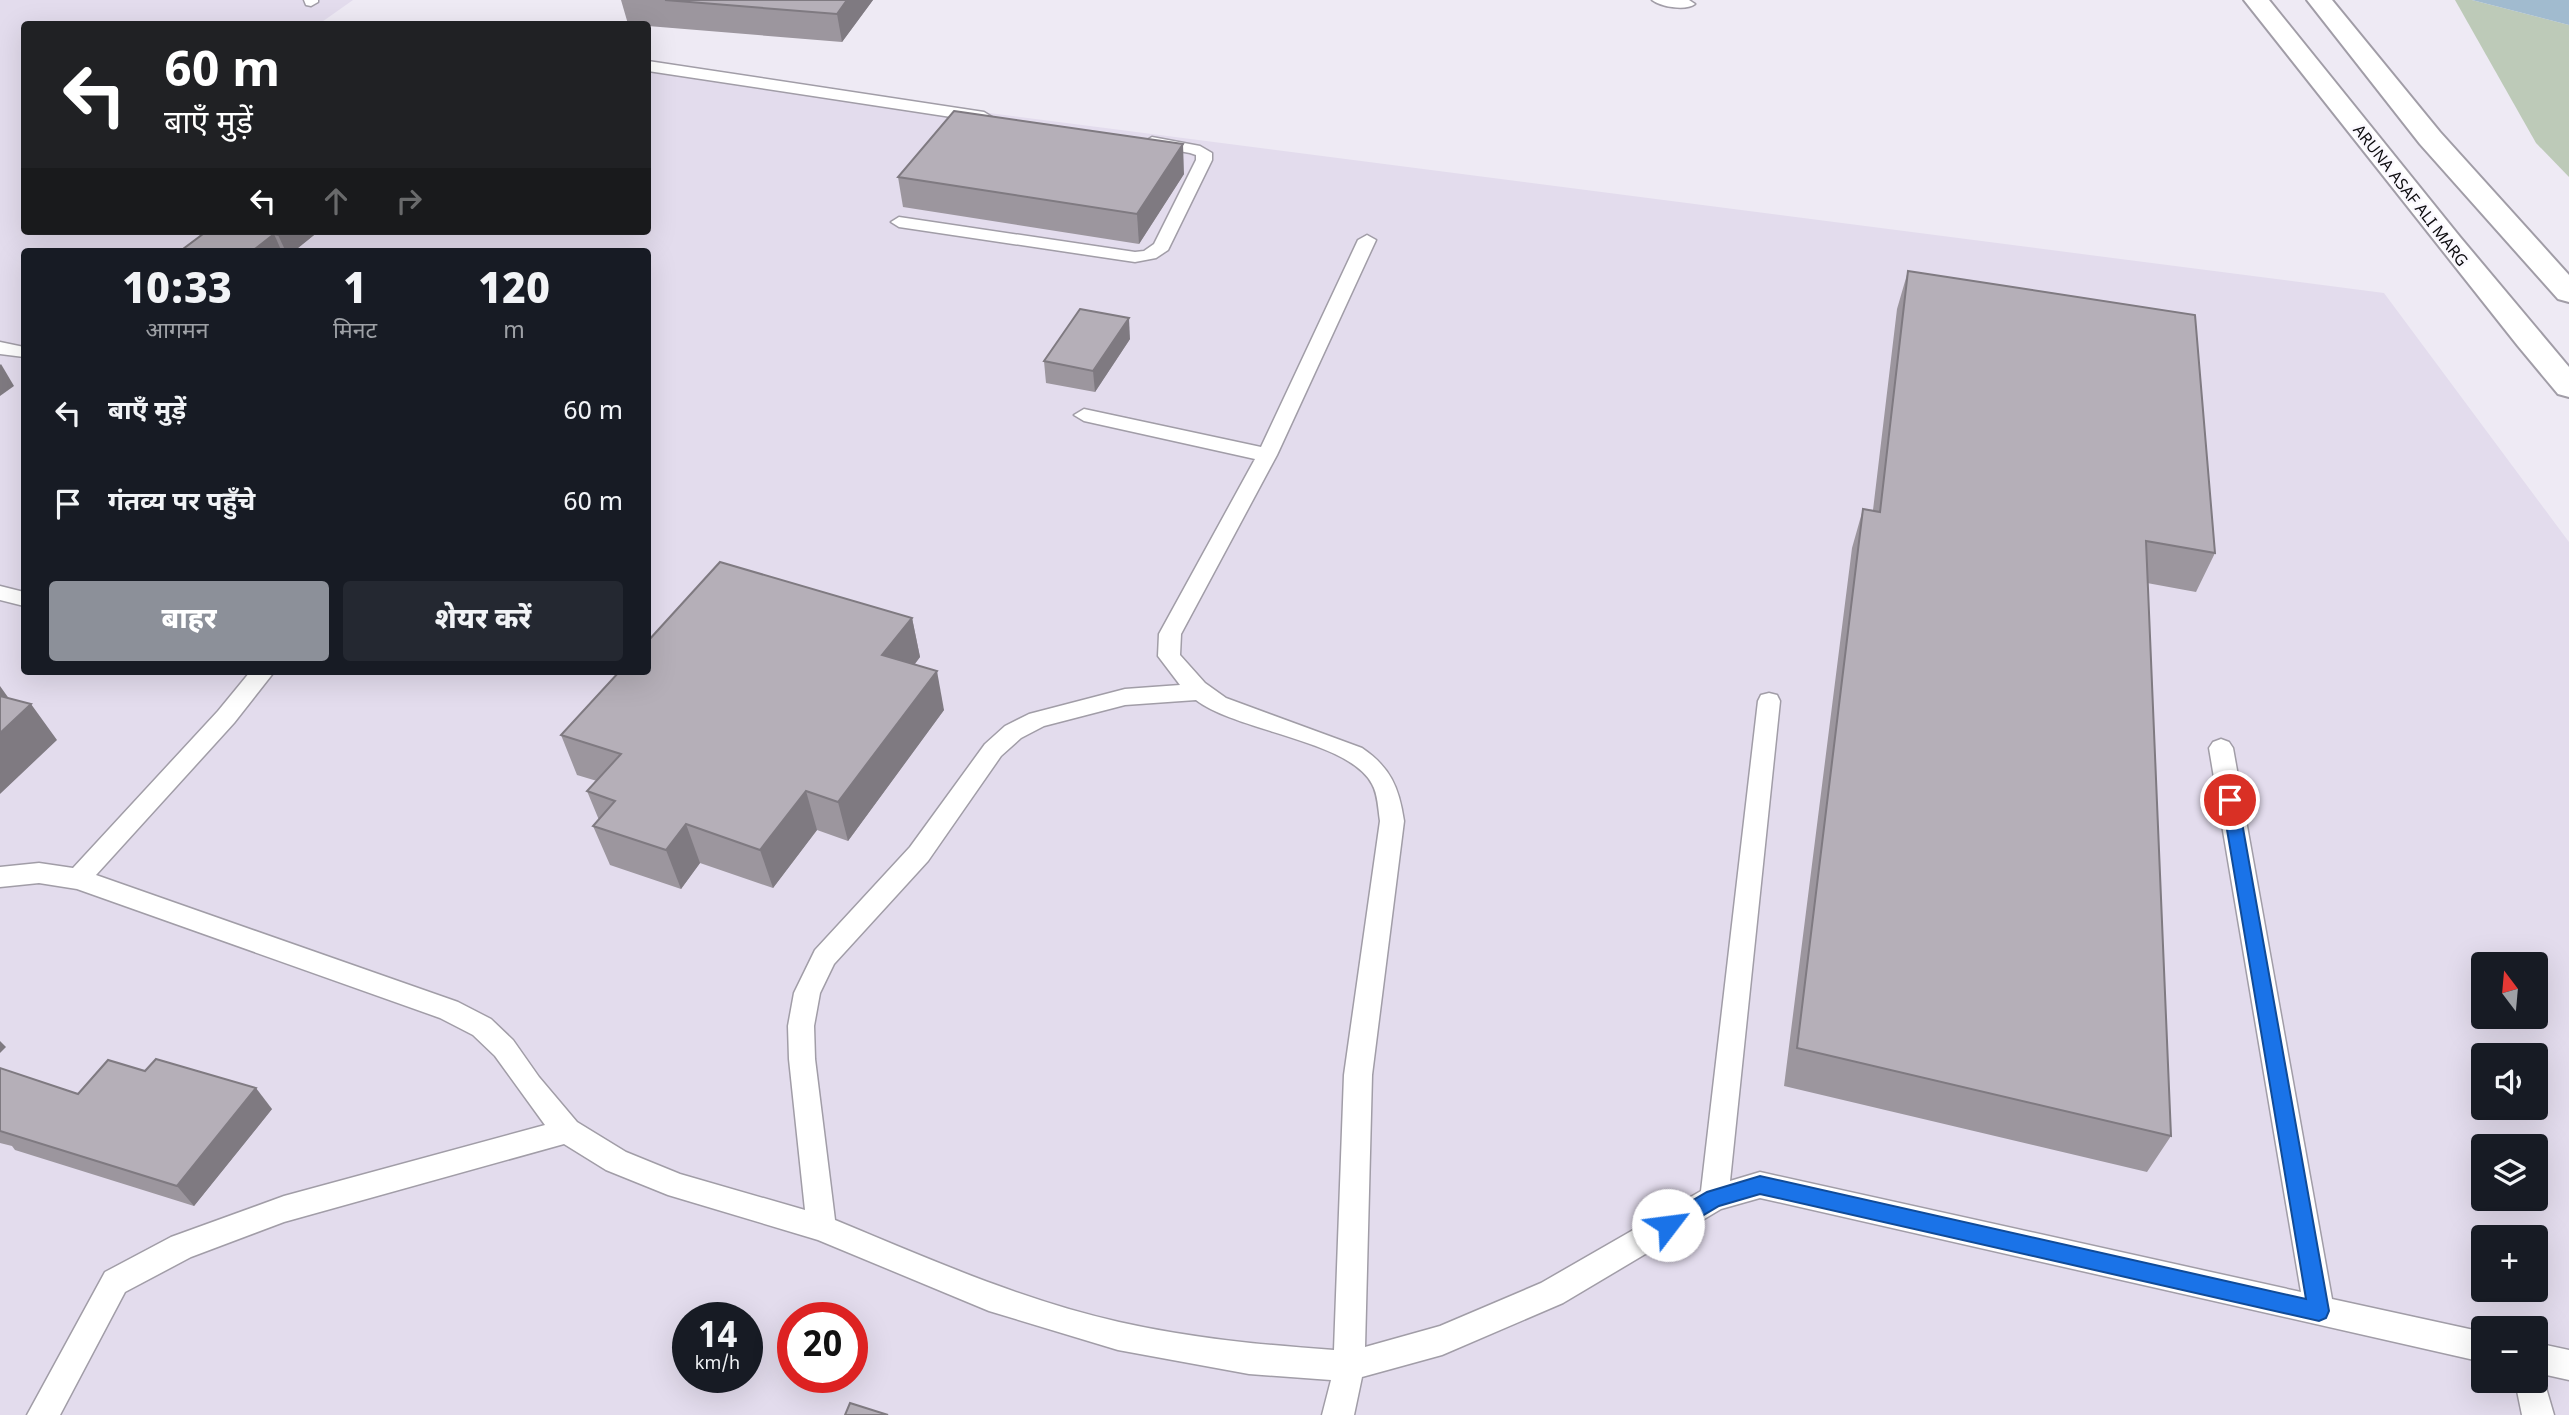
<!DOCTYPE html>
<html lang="hi">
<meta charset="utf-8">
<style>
body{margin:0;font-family:Georgia,"Noto Sans Devanagari",serif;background:#242831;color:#f1f3f6;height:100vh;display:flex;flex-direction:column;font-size:26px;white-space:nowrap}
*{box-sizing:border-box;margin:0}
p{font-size:23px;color:#9ea1a6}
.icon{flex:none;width:38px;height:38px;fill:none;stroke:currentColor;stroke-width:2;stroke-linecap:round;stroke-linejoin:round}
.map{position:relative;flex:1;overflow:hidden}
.details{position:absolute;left:21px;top:248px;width:630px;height:427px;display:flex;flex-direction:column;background:#171b24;border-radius:7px;box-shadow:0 7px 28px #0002}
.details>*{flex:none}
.banner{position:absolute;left:21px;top:21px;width:630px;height:214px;border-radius:7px;box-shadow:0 7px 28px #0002;background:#202124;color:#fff;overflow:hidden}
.needle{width:46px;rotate:344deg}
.controls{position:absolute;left:2471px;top:952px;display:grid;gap:14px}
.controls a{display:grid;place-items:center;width:77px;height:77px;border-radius:7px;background:#171b24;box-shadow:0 7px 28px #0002;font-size:35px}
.speed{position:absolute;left:672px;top:1302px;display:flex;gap:14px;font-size:35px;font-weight:700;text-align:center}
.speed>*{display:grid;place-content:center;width:91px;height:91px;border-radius:50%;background:#171b24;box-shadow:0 7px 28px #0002;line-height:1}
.speed small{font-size:18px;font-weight:400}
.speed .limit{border:10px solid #d22;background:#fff;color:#111}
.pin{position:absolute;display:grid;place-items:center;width:60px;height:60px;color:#fff;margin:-30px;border:4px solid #fff;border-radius:50%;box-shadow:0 2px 7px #0007}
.me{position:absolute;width:77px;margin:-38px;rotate:60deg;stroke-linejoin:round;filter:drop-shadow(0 0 5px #0008)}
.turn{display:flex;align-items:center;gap:24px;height:147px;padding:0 28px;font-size:32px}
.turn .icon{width:91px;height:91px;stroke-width:2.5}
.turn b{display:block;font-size:49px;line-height:60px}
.lanes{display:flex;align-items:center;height:66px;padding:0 28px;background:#0003;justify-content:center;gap:35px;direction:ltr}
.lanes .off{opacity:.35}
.eta{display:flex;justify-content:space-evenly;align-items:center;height:119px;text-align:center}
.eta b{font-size:42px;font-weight:800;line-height:49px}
.button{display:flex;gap:14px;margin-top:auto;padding:14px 28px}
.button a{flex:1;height:80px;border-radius:7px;background:#8c9099;color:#fff;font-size:28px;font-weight:800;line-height:80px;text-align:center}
.button a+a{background:#242831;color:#f1f3f6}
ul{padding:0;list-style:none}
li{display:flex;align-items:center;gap:21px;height:91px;padding:0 28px}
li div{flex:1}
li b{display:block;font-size:26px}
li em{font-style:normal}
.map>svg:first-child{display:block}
</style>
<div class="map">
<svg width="2569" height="1415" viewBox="0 0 2569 1415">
<rect width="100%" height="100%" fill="#eeeaf4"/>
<path fill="#e3dced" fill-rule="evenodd" d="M 0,0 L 353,0 L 319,24 L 24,24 L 24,231 L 648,231 L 648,69 L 2384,293 L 2569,542 L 2569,1415 L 0,1415 ZM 24,252 L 648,252 L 648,672 L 24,672 ZM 2483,964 L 2536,964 L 2536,1017 L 2483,1017 ZM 2483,1055 L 2536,1055 L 2536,1108 L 2483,1108 ZM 2483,1146 L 2536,1146 L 2536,1199 L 2483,1199 ZM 2483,1237 L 2536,1237 L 2536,1290 L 2483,1290 ZM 688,1318 L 747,1318 L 747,1377 L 688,1377 ZM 793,1318 L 852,1318 L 852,1377 L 793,1377 ZM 2483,1328 L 2536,1328 L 2536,1381 L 2483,1381 Z"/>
<path fill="#bdcab8" d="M 2455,0 L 2472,0 L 2569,25 L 2569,177 L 2536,143 Z"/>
<path fill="#a1bbcf" d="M 2472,0 L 2569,0 L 2569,25 Z"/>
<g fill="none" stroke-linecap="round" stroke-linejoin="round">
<defs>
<g id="lane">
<path d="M 304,0 L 318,0 L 318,2 L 311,6 L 306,5 Z"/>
<path d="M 1652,0 L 1689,0 L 1695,4 C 1686,11 1661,7 1652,0 Z"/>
<path d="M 648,61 L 984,112 L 992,117 L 984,122 L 648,71 Z"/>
<path d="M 1152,137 L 1200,146 L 1212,153 L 1212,160 L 1168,250 L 1156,258 L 1135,262 L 899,227 L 891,222 L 899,217 L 1135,252 L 1144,251 L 1154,244 L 1196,160 L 1196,155 L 1190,153 L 1146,145 L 1144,142 Z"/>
<path d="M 1367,235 L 1376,240 L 1277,455 L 1181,634 L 1180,655 L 1205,683 L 1226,698 L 1362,748 C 1390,767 1399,787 1404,821 L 1372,1075 L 1365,1347 L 1440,1326 L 1541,1283 L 1701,1191 L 1758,701 L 1761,695 L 1769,693 L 1777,695 L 1780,701 L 1730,1181 L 1760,1172 L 2301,1292 L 2209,748 L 2213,742 L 2221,739 L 2229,742 L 2233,748 L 2332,1299 L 2483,1332 L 2483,1362 L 1760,1198 L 1721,1209 L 1563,1303 L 1442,1355 L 1362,1377 L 1354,1415 L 1322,1415 L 1331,1380 L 1249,1374 L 1118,1350 L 989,1311 L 818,1240 L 668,1195 L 606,1170 L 564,1144 L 284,1222 L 191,1257 L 125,1292 L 60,1415 L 27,1415 L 105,1272 L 171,1237 L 284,1196 L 545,1125 L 495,1056 L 473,1035 L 440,1018 L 77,889 L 39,883 L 0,887 L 0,867 L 39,863 L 73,868 L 218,711 L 250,672 L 274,672 L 234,723 L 96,875 L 458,1002 L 491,1019 L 513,1040 L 539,1077 L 577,1122 L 626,1152 L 680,1174 L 805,1210 L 789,1059 L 788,1026 L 794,993 L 815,950 L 910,847 L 985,744 L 1005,726 L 1029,714 L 1125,689 L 1180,685 L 1158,656 L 1159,634 L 1255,459 L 1084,421 L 1074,415 L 1084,409 L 1261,447 L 1358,240 ZM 1196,700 C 1238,732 1349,740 1372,784 C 1378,794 1378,809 1380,821 L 1344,1075 L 1334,1350 C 1262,1345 1190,1338 1119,1322 C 1021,1300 927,1258 835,1220 L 815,1059 L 814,1026 L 820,993 L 834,964 L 928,861 L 1001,756 L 1021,738 L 1044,726 L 1125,705 Z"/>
<path d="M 0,342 L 24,347 L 24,357 L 0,354 Z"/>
<path d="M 0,586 L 24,592 L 24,606 L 0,600 Z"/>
<path d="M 2536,1343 L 2569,1350 L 2569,1380 L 2542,1374 L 2554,1415 L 2522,1415 L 2515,1381 L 2536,1381 Z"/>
</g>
<g id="secondary">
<path d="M 2244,0 L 2269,0 L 2460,237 L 2569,367 L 2569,397 L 2558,394 L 2518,346 Z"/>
<path d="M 2307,0 L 2332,0 L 2440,132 L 2569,275 L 2569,302 L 2558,299 L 2420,144 Z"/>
</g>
</defs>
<use href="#lane" stroke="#a19da7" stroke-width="3"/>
<use href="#secondary" stroke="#a19da7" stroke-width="4"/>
<use href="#lane" fill="#fff" fill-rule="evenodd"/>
<use href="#secondary" fill="#fff" fill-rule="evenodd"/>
</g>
<g fill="#9c969e">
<path d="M 621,0 L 873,0 L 842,42 L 648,26 L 648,24 L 628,24 Z"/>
<path d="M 1184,174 L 1139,244 L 903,207 L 898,177 Z"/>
<path d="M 207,231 L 319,231 L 293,252 L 179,252 Z"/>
<path d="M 1908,271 L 2215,553 L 2196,592 L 2147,583 L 2171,1136 L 2147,1172 L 1784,1086 L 1852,548 L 1863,509 L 1873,510 L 1897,309 Z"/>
<path d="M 1130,339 L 1095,392 L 1046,383 L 1044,361 Z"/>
<path d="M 912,618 L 920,657 L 915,664 L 944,710 L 848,841 L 817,830 L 773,888 L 700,863 L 681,889 L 610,865 L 593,826 L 599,820 L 587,791 L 597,781 L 577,775 L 561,735 Z"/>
<path d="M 0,1068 L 78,1094 L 272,1109 L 194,1206 L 15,1150 L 12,1146 L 0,1143 Z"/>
</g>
<g fill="#7f7a81">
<path d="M 847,0 L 873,0 L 842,42 L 837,14 Z"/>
<path d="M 1183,144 L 1184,174 L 1139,244 L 1137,214 Z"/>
<path d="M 283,231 L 319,231 L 293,252 L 286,252 L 278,235 Z"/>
<path d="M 274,234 L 282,252 L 251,252 Z"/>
<path d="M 1129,318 L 1130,339 L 1095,392 L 1093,371 Z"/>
<path d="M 1,364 L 14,386 L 0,396 L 0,365 Z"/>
<path d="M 912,618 L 920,657 L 891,694 L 882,655 Z"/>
<path d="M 937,671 L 944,710 L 848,841 L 838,802 Z"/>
<path d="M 0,686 L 20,714 L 31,704 L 57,740 L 0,794 Z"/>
<path d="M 806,791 L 817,830 L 773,888 L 760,850 Z"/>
<path d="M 686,824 L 700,863 L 681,889 L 666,850 Z"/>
<path d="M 0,1041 L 6,1047 L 0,1053 Z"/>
<path d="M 256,1088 L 272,1109 L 194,1206 L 177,1186 Z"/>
</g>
<g fill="#b5afb8" stroke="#7f7a81" stroke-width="2">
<path d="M 665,0 L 847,0 L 837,14 Z"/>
<path d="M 954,111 L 1183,144 L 1137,214 L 898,177 Z"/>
<path d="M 207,231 L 283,231 L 278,235 L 274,234 L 251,252 L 179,252 Z"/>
<path d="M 1908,271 L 2195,315 L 2215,553 L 2146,541 L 2171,1136 L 1797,1048 L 1863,509 L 1880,512 Z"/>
<path d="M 1080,309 L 1129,318 L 1093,371 L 1044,361 Z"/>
<path d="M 720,562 L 912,618 L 882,655 L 937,671 L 838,802 L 806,791 L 760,850 L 686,824 L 666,850 L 593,826 L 615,801 L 587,791 L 621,754 L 561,735 L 619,672 L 648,672 L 648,641 Z"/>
<path d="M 0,696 L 31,704 L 0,733 Z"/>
<path d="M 156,1059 L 256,1088 L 177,1186 L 0,1131 L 0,1068 L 78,1094 L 108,1060 L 145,1071 Z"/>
<path d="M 850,1403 L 888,1415 L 845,1415 Z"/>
</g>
<path fill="#1a73e8" stroke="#114b97" stroke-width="2" d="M 2230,794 L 2238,800 L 2329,1311 L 2326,1318 L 2319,1321 L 1760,1194 L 1719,1206 L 1675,1232 L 1668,1235 L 1661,1232 L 1658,1225 L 1661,1219 L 1707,1192 L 1760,1176 L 2306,1299 L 2222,800 Z"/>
<g text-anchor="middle" stroke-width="5" stroke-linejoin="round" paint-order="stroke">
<g font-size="16" fill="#0c0b0e" stroke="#faf8fe">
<text transform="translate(2411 195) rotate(52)" y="6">ARUNA ASAF ALI MARG</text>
</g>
</g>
</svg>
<div class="controls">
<a><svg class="needle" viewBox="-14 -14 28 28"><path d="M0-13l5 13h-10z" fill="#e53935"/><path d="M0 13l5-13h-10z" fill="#9ea1a6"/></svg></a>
<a><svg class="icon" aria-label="sound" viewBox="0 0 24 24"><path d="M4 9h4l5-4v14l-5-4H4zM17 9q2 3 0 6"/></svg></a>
<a><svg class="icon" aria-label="layers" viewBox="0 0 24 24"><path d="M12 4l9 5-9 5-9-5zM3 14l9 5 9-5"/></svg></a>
<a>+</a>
<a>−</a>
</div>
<div class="speed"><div>14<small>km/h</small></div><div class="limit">20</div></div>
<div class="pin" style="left:2230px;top:800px;background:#d93025"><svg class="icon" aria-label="arrive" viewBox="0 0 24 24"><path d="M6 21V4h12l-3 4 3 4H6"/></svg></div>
<svg class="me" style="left:1668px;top:1225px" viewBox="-20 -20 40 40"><circle r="19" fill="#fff"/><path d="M0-13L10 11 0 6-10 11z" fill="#1a73e8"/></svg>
<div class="banner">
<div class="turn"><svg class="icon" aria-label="left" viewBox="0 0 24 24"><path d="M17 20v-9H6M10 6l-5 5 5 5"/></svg><div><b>60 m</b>बाएँ मुड़ें</div></div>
<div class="lanes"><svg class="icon" aria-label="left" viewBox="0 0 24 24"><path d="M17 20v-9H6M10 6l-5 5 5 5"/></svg><svg class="icon off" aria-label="ahead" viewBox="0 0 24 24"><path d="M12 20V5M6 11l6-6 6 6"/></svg><svg class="icon off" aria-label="right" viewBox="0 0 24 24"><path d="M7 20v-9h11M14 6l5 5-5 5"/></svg></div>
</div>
<section class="details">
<div class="eta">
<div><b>10:33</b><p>आगमन</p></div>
<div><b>1</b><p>मिनट</p></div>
<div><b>120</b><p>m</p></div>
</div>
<ul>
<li><svg class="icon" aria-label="left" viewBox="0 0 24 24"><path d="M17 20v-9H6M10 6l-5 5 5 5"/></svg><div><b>बाएँ मुड़ें</b></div><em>60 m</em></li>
<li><svg class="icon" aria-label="arrive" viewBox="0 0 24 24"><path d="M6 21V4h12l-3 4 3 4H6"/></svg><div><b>गंतव्य पर पहुँचे</b></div><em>60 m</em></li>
</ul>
<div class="button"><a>बाहर</a><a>शेयर करें</a></div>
</section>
</div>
